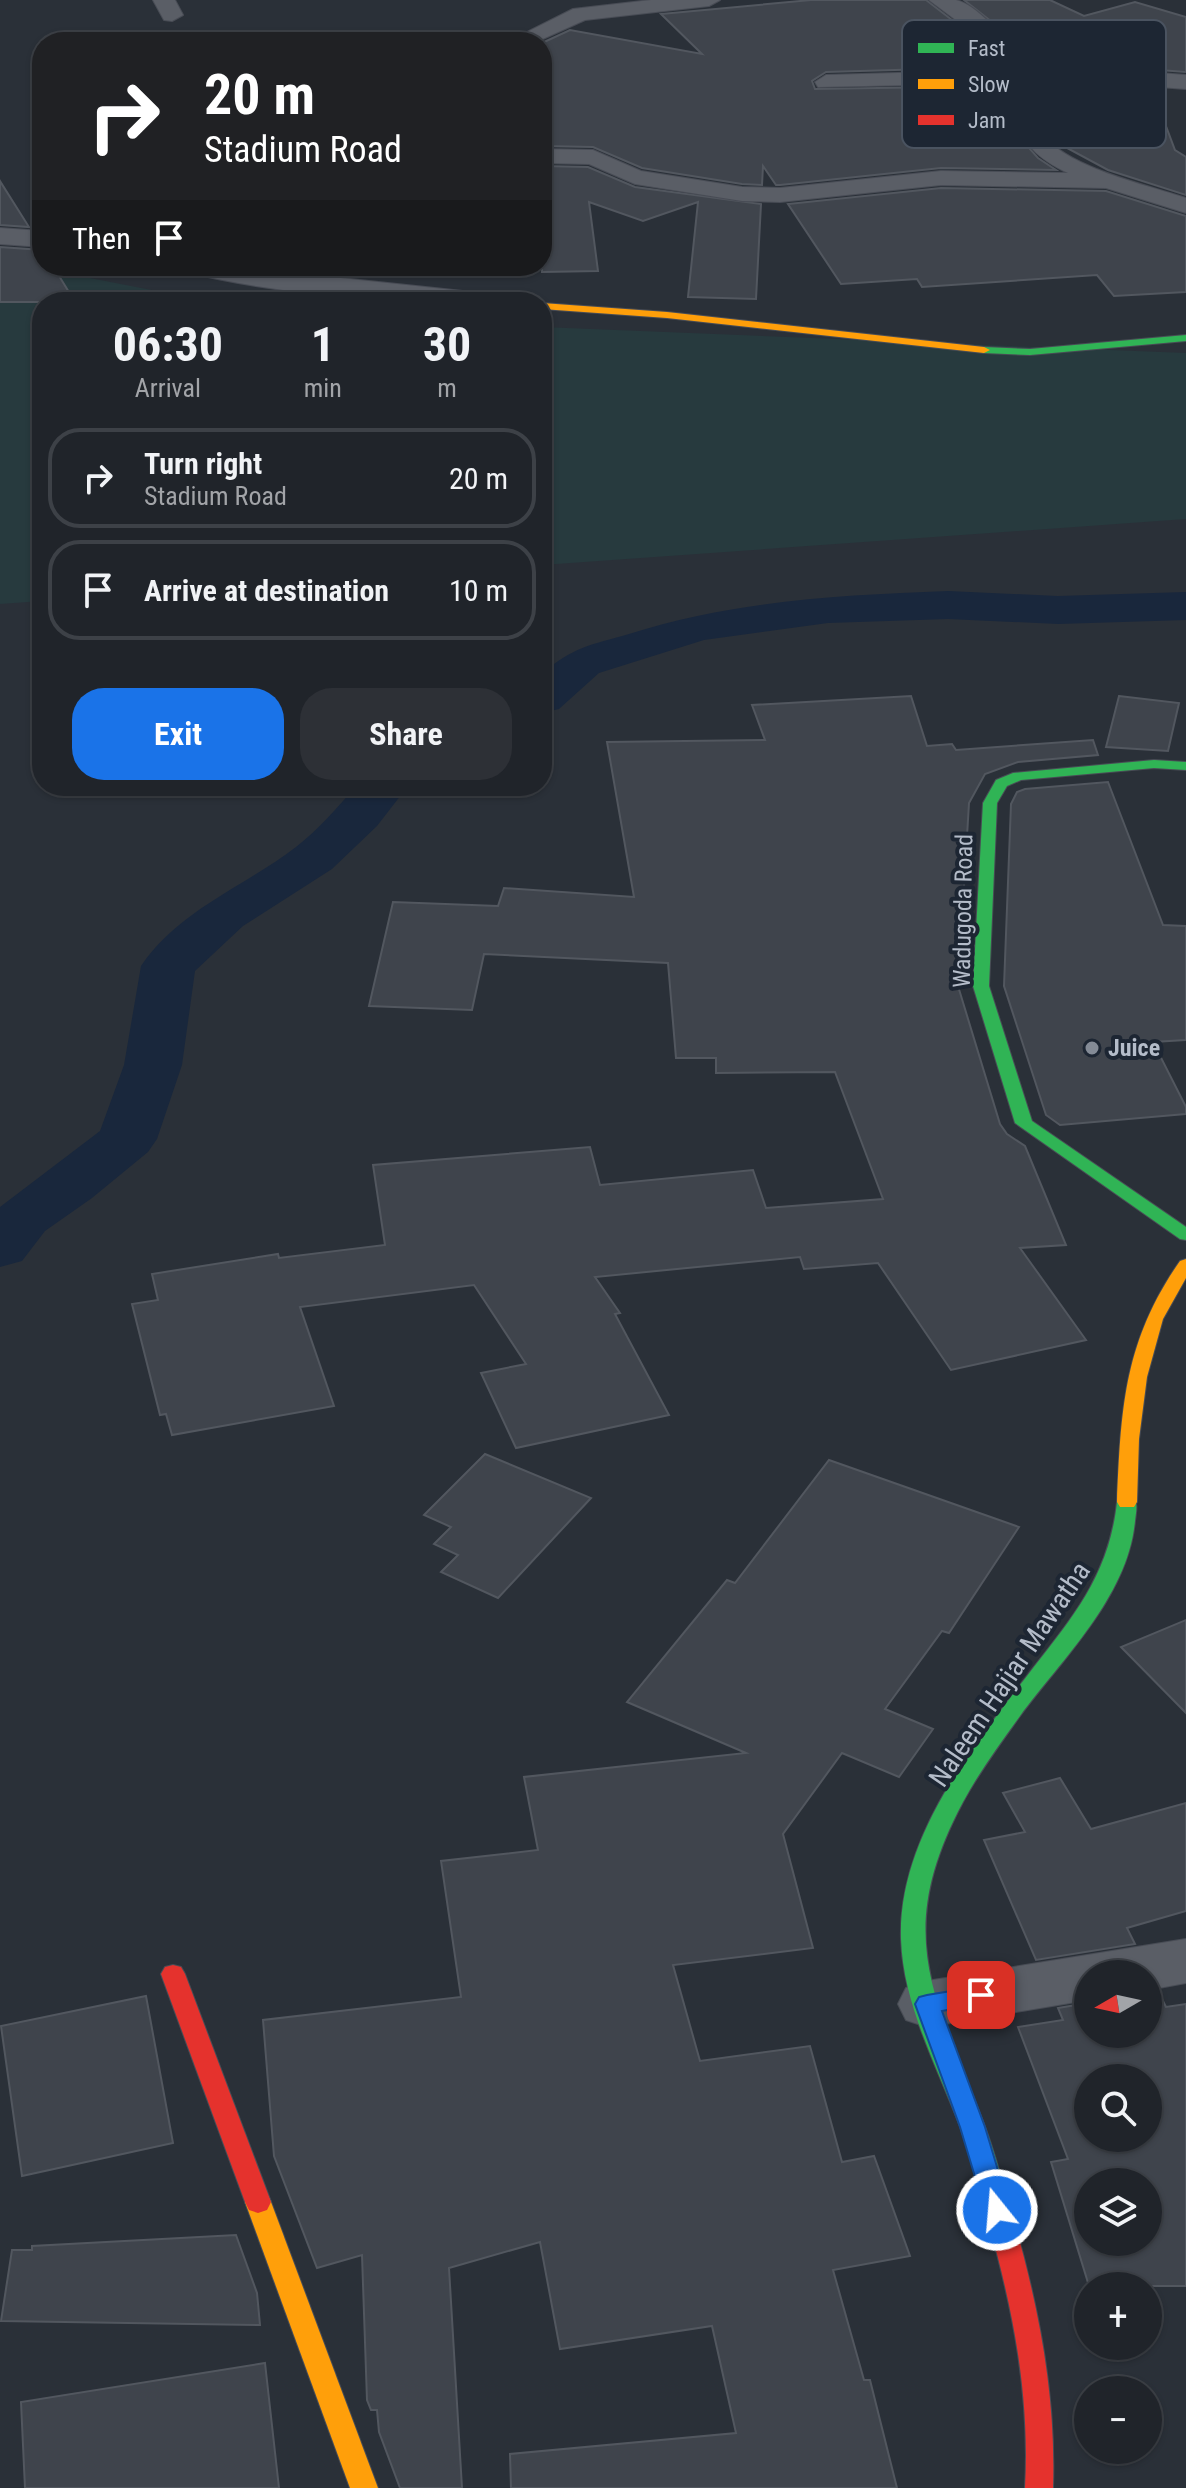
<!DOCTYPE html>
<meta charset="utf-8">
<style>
body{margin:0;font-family:"Roboto Condensed",sans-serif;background:#2d3036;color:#f1f3f6;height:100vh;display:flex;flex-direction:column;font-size:30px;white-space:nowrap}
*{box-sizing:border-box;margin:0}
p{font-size:26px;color:#a2a4a8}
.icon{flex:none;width:44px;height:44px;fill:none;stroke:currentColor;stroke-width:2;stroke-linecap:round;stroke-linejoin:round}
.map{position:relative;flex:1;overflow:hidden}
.details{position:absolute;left:32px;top:292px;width:520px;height:504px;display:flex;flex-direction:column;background:#20242a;border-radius:32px;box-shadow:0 2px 6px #0004,0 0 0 2px #3d4147}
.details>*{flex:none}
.banner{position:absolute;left:32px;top:32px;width:520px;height:244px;border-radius:32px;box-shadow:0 2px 6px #0004,0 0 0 2px #3d4147;background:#202124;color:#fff;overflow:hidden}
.needle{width:52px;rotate:261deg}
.fabs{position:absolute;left:1074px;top:1960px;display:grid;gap:16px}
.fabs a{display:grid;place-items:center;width:88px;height:88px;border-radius:50%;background:#20242a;box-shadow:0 2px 6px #0004,0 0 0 2px #3d4147;font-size:40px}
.pin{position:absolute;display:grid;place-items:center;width:68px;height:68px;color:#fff;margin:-34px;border-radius:16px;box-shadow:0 4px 12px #0006}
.me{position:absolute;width:88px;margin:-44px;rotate:343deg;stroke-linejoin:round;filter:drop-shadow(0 0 6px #0008)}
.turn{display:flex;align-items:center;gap:28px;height:168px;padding:0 40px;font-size:36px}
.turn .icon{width:104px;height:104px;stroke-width:2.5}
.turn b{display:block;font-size:56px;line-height:68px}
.then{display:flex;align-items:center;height:76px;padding:0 40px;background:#0003;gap:16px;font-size:30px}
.eta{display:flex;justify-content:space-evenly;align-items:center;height:136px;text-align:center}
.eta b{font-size:48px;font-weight:700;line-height:56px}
.action{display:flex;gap:16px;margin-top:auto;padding:16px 40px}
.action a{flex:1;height:92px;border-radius:32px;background:#1a73e8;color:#fff;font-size:32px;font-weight:700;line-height:92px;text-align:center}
.action a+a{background:#2d3036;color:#f1f3f6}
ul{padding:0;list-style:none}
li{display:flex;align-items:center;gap:24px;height:100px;margin:0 16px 12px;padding:0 24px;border:4px solid #3d4147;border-radius:32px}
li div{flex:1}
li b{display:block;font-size:30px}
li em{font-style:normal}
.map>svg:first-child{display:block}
</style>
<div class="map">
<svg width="1186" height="2488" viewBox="0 0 1186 2488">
<rect width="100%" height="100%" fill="#2a3038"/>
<g fill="#273a3e">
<path d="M 18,264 L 213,302 L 42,302 L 42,601 L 0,604 L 0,265 Z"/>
<path d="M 542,327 L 1186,353 L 1186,519 L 542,565 Z"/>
</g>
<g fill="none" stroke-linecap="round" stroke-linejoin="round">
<g fill="#19273c" fill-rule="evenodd">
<path d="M 948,591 L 1058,596 L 1186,592 L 1186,620 L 1058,624 L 948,619 L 828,623 L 704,640 L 599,673 L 559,709 L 542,713 L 542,674 C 572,647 591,645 629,634 C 733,601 839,595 948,591 Z"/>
<path d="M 356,786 L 408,786 L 377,826 L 332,869 L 243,926 L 195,971 L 182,1065 L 157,1139 L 148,1152 L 92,1198 L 45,1231 L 22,1261 L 0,1267 L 0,1207 L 100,1131 L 124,1065 L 141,966 C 179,910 244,887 296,847 C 318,830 338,807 356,786 Z"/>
</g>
</g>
<g fill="#3f444c" stroke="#52575f" stroke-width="2" fill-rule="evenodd">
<path d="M 811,0 L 926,0 L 978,40 L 997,67 L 826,72 L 812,81 L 815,89 L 1005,86 L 1021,139 L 1038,158 L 1056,170 L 941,168 L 780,185 L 776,185 L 763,166 L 762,185 L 742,184 L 642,168 L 593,147 L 542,146 L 542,43 L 570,30 L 702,54 L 661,14 Z"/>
<path d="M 964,0 L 1050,0 L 1084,16 L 1135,2 L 1186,17 L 1186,72 L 1079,64 L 1027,66 L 997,26 Z"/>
<path d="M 1079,84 L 1152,89 L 1175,150 L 1186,157 L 1186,195 L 1108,170 L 1054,141 L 1041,124 L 1033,85 Z"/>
<path d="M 542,166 L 588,167 L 635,187 L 761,204 L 756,299 L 688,297 L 698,202 L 643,221 L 589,202 L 598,271 L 542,272 Z"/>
<path d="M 0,181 L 29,227 L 0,225 Z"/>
<path d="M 941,188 L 1106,191 L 1186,216 L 1186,292 L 1114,296 L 1097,275 L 922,287 L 917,279 L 841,284 L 788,204 Z"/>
<path d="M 0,247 L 42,250 L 42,266 L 53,266 L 75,302 L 0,302 Z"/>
<path d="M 911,696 L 927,746 L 952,744 L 956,750 L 1093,740 L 1098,755 L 1018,762 L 985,774 L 969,803 L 958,986 L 1000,1124 L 1007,1134 L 1025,1146 L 1066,1245 L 1020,1248 L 1086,1340 L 951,1370 L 878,1263 L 804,1269 L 800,1257 L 595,1277 L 620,1313 L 615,1314 L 669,1415 L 516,1448 L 481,1373 L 526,1364 L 474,1285 L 300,1307 L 334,1406 L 172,1435 L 166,1414 L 160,1415 L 132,1304 L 158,1300 L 152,1274 L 278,1254 L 279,1258 L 385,1245 L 373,1165 L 590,1147 L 600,1185 L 753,1170 L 766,1208 L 883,1199 L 835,1072 L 716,1073 L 716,1058 L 676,1058 L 668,963 L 484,954 L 472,1010 L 369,1006 L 393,902 L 498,906 L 504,888 L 634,897 L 607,742 L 765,740 L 752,705 Z"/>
<path d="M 1119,696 L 1179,703 L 1168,751 L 1106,747 Z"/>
<path d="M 1108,782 L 1163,925 L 1186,926 L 1186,1040 L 1153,1042 L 1186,1107 L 1186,1114 L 1060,1125 L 1046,1115 L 1004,986 L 1011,804 L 1017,792 L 1025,789 Z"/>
<path d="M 485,1454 L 591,1498 L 498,1598 L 441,1572 L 458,1555 L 434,1544 L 451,1527 L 424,1515 Z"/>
<path d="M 829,1460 L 1019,1527 L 949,1633 L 942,1631 L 885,1709 L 933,1729 L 899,1777 L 842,1753 L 783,1834 L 813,1948 L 673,1965 L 700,2061 L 810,2046 L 842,2162 L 874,2156 L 910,2256 L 833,2270 L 864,2380 L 870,2380 L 897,2488 L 511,2488 L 510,2454 L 736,2433 L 712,2326 L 560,2349 L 540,2242 L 449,2268 L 462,2488 L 400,2488 L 379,2432 L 377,2410 L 371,2410 L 367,2400 L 362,2255 L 317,2268 L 274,2156 L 263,2020 L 461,1997 L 441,1861 L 538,1850 L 524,1777 L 746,1753 L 627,1702 L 727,1580 L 735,1583 Z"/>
<path d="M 1186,1620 L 1186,1713 L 1121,1647 Z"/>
<path d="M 1060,1778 L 1091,1829 L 1186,1803 L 1186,1911 L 1127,1928 L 1135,1944 L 1036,1960 L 984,1840 L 1025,1832 L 1003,1793 Z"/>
<path d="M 1158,1991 L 1166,2007 L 1186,2004 L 1186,2286 L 1089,2286 L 1051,2162 L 1068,2159 L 1018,2027 L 1063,2020 L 1058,2008 L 1088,2003 L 1088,2034 L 1148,2034 L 1148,1993 ZM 1088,2078 L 1148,2078 L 1148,2138 L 1088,2138 ZM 1088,2182 L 1148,2182 L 1148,2242 L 1088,2242 Z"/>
<path d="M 146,1996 L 173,2143 L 22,2176 L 1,2026 Z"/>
<path d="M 236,2235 L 257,2293 L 260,2325 L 1,2321 L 12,2250 L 32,2250 L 32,2246 Z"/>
<path d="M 265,2363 L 279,2488 L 25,2488 L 21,2402 Z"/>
</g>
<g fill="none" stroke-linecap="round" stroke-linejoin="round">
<defs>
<g id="street">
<path d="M 153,0 L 175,0 L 183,15 L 172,21 L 164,20 Z"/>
<path d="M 651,0 L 720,0 L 709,6 L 585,20 L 536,42 L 507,42 L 573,9 Z"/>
<path d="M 929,0 C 937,0 948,0 956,0 C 981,6 1012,47 1025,69 L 1079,67 L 1186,75 L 1186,89 L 1079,81 L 1029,82 C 1033,98 1033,116 1041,131 C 1062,167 1148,185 1186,198 L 1186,213 L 1106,188 L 941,185 L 780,202 L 742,201 L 635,184 L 589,164 L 542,163 L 542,149 L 593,150 L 641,171 L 742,187 L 780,188 L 941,171 L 1068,173 C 1022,151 1016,130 1007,83 L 818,87 L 815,82 L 826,75 L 1003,70 L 980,38 Z"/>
<path d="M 0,228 L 42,231 L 42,247 L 0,244 Z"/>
<path d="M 178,266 L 228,266 L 491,294 L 500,296 L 504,302 C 397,302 286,297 182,271 Z"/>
<path d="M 1186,1939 L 1186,1983 L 1148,1990 L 1148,1974 L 1088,1974 L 1088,2000 L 927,2027 L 906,2020 L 898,2004 L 906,1988 L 927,1981 Z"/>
</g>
<g id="fast">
<path d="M 1186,335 L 1186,341 L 1030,355 L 984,353 L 978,350 L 984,347 L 1030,349 Z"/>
<path d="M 1154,760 L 1186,762 L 1186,770 L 1154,768 L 1021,780 L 1007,786 L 997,803 L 989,986 L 1032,1121 L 1186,1227 L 1186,1240 L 1180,1239 L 1015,1123 L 973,986 L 983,803 L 996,780 L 1013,773 Z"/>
<path d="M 1127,1495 L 1134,1497 C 1138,1505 1136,1512 1135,1521 C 1128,1596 1063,1658 1020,1716 C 1000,1744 979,1772 963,1802 C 892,1935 935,1997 984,2124 C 997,2158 1005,2193 1016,2228 L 1012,2236 L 1003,2239 L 994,2236 L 990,2228 C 980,2193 972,2158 959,2124 C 936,2064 903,2004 901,1939 C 898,1840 970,1750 1027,1676 C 1071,1619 1109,1577 1117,1502 L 1120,1497 Z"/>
</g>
<g id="slow">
<path d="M 542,303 L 667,312 L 984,347 L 990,350 L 984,353 L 667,318 L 542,309 Z"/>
<path d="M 1186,1259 L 1186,1278 L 1163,1319 L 1147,1377 L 1139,1439 L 1137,1502 L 1134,1507 L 1120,1507 L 1117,1502 C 1121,1408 1124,1341 1180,1261 Z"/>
<path d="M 258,2191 L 267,2194 L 271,2202 L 378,2488 L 350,2488 L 245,2202 L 249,2194 Z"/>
</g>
<g id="jam">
<path d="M 173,1965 L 181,1967 L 185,1974 L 271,2202 L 267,2210 L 258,2213 L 249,2210 L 245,2202 L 161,1974 L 165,1967 Z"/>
<path d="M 1003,2217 L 1012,2220 L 1016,2228 C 1040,2314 1056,2398 1053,2488 L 1025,2488 C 1030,2398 1014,2314 990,2228 L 994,2220 Z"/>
</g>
</defs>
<use href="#street" stroke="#484c55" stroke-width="2"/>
<use href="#fast" stroke="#484c55" stroke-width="2"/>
<use href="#slow" stroke="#484c55" stroke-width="2"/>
<use href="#jam" stroke="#484c55" stroke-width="2"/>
<use href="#street" fill="#5a5e66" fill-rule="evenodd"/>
<use href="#fast" fill="#30b455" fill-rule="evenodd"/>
<use href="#slow" fill="#ff9f0a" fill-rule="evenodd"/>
<use href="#jam" fill="#e5322d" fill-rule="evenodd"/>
</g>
<path fill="#1a73e8" stroke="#114b97" stroke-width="2" d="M 981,1986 L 989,1988 L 993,1995 L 989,2002 L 942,2011 L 985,2127 L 1010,2210 L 1006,2217 L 997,2220 L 988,2217 L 985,2210 L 960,2127 L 915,2004 L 919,1997 L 927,1995 Z"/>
<circle fill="#848b96" stroke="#1d2633" stroke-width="3" cx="1092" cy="1048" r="8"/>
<g text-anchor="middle" stroke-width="8" stroke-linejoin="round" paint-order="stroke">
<g font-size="24" fill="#b4bcc9" stroke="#1d2633">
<text transform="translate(963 911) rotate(-89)" y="8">Wadugoda Road</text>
</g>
<g font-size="24" font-weight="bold" fill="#b4bcc9" stroke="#1d2633" text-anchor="start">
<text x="1108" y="1056">Juice</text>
</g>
<g font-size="28" fill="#b4bcc9" stroke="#1d2633">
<text transform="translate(1009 1674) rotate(-56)" y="10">Naleem Hajiar Mawatha</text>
</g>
</g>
<rect x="902" y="20" width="264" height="128" rx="12" fill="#1d2633" stroke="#4a5360" stroke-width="2"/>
<rect x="918" y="43" width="36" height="10" fill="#30b455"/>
<rect x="918" y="79" width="36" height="10" fill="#ff9f0a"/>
<rect x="918" y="115" width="36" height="10" fill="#e5322d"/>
<g font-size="22" fill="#b4bcc9">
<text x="968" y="56">Fast</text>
<text x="968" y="92">Slow</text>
<text x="968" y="128">Jam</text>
</g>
</svg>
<div class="fabs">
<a><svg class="needle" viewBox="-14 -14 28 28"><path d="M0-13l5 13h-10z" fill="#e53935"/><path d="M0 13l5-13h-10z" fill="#a2a4a8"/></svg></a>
<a><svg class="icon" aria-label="search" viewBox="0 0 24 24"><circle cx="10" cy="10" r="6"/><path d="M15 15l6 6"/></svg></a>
<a><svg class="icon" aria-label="layers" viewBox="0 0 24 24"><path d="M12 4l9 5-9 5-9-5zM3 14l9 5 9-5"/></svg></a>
<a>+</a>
<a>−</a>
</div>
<div class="pin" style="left:981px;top:1995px;background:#d93025"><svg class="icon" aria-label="arrive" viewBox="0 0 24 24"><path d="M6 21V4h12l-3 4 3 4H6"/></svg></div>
<svg class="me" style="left:997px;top:2210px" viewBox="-20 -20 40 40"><circle r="17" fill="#1a73e8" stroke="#fff" stroke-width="3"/><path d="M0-11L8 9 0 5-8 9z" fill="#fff"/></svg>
<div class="banner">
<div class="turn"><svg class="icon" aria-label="right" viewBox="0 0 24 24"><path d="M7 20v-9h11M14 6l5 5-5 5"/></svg><div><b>20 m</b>Stadium Road</div></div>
<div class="then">Then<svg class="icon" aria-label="arrive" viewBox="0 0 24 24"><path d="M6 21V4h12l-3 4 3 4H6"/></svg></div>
</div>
<section class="details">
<div class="eta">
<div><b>06:30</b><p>Arrival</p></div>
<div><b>1</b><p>min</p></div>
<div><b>30</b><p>m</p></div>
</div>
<ul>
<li><svg class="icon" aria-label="right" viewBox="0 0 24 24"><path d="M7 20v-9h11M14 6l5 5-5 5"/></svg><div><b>Turn right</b><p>Stadium Road</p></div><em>20 m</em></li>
<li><svg class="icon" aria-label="arrive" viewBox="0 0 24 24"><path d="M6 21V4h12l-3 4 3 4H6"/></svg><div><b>Arrive at destination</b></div><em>10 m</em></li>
</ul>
<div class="action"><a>Exit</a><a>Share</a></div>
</section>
</div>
